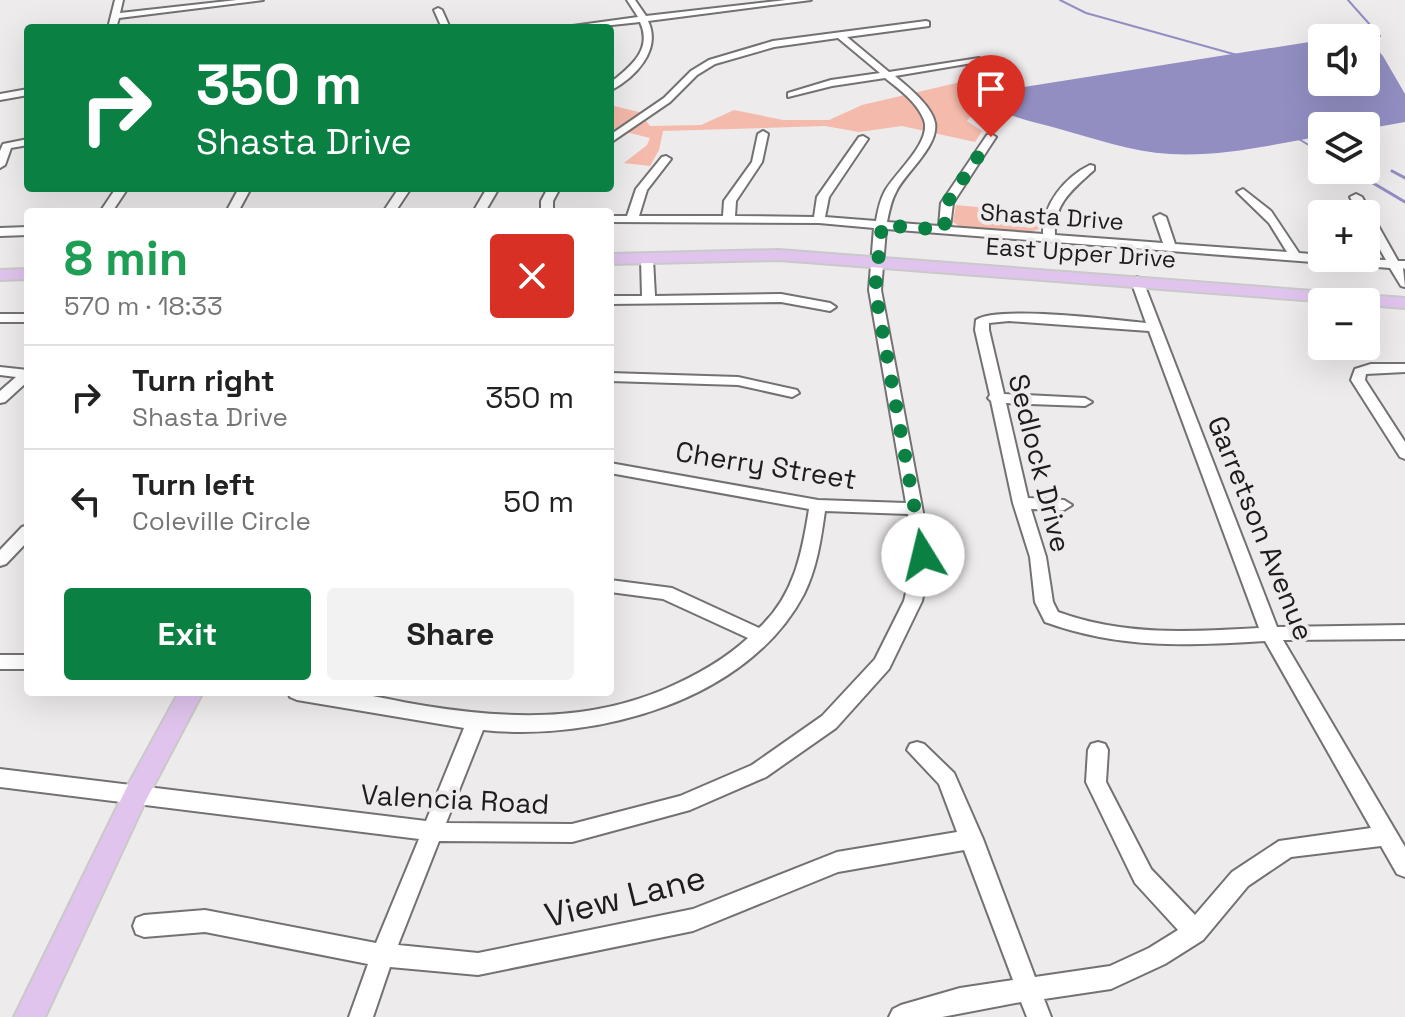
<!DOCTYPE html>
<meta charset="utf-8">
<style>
body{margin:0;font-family:"Space Grotesk",sans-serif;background:#f2f2f2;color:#222;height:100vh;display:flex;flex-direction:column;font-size:30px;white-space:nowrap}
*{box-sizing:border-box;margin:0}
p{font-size:26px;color:#767676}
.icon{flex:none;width:44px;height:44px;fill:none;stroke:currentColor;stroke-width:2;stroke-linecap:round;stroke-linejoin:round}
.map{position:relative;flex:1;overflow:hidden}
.sheet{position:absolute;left:24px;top:208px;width:590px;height:488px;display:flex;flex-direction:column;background:#fff;border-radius:8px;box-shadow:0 8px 32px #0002}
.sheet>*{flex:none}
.banner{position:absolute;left:24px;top:24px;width:590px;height:168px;border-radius:8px;box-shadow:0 8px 32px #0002;background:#0b8043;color:#fff;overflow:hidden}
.controls{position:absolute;left:1308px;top:24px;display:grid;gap:16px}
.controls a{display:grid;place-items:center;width:72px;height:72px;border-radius:8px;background:#fff;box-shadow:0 8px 32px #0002;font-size:40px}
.pin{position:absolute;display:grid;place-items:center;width:68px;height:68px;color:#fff;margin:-82px -34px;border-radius:50% 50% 50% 0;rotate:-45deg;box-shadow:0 0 8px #0007}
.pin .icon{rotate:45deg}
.me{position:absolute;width:88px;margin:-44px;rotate:351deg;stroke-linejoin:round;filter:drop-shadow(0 0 6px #0008)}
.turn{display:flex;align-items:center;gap:28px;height:168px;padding:0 40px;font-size:36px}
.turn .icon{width:104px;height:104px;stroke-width:2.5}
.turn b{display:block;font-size:56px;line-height:68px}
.round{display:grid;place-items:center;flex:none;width:84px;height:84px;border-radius:8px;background:#f2f2f2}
.overview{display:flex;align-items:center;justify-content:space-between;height:136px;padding:0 40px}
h1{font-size:48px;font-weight:800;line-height:60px;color:#1e9e55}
.primary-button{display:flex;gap:16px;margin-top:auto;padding:16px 40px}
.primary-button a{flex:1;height:92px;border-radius:8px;background:#0b8043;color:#fff;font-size:32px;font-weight:800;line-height:92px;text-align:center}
.primary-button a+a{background:#f2f2f2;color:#222}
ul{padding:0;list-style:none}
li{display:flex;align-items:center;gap:24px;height:104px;padding:0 40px;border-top:2px solid #e0e0e0}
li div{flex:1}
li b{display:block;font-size:30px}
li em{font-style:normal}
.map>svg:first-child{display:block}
</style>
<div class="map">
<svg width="1405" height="1017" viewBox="0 0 1405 1017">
<rect width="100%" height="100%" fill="#eeebed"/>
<g fill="#f4baab">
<path d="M 1004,72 L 1021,85 L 963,95 L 984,113 L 971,116 L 967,121 L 982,131 L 975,142 L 902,126 L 859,132 L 825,126 L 663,131 L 659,150 L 650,166 L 624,163 L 647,145 L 650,138 L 610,128 L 610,105 L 639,112 L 650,126 L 701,125 L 734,110 L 783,120 L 829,120 L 862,105 Z"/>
<path d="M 956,205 L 1039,213 L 1039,229 L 1030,232 L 961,227 L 953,222 Z"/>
</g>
<path fill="#928ec2" d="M 1364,34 L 1383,56 L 1405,94 L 1405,122 L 1366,129 L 1322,126 L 1322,136 C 1272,145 1220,157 1170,154 C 1131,152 1093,138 1056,128 C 1028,120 998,116 979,94 L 1322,40 L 1322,82 L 1366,82 L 1366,38 L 1337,38 Z"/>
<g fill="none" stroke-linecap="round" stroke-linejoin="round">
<g stroke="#928ec2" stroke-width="2">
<path d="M 1060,0 L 1086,13 L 1237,55"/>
<path d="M 1348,0 L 1380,36 L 1366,43"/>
<path d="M 1297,138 L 1322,153"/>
</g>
<g stroke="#928ec2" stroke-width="3">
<path d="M 1351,170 L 1405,202"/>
<path d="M 1392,171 L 1405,178"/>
</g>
<defs>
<g id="minor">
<path d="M 115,0 L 123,0 L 120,13 L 237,0 L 263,0 L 119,18 L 116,28 L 108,28 Z"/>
<path d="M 627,0 L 635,0 L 646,16 L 786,0 L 811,0 L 648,21 C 662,50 635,78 610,91 L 610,83 C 630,67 653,50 640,22 L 584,28 L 558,28 L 638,17 Z"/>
<path d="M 438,8 L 442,10 L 450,28 L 442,28 L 434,10 Z"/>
<path d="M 926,21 L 929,22 L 929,26 L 847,37 L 889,72 L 979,58 L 984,61 L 895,76 C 908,87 932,106 935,123 C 939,146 905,173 896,192 C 891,201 889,212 887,222 L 939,226 L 941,203 L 987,135 L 991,134 L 996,137 L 953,203 L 950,227 L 1043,234 C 1042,205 1065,177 1090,165 L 1094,166 L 1094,170 C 1073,189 1053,204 1055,235 L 1163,243 L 1154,217 L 1160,214 L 1166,217 L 1175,244 L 1287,252 L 1269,223 L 1237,192 L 1243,189 L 1271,211 L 1299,253 L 1322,255 L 1322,258 L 1386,260 L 1366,225 L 1366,214 L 1359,214 L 1350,197 L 1356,194 L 1362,197 L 1398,261 L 1405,261 L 1405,269 L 1403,268 L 1405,287 L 1401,286 L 1390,268 L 886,229 L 881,290 L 931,555 L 922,601 L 889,669 L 836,728 L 766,777 L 690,810 L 572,842 L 439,841 L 398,945 L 478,953 L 693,909 L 837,852 L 957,832 L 939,784 L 907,750 L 910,744 L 917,742 L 924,744 L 954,773 L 983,839 L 1035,977 L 1110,966 L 1149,948 L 1178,930 L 1135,883 L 1086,782 L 1088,750 L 1091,744 L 1098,742 L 1105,744 L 1108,750 L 1106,782 L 1151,869 L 1195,915 L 1232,872 L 1279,841 L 1371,828 L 1265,641 C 1187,646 1120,649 1045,622 L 1035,602 L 1030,557 L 1013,503 L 991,401 L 988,398 L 990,395 L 975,330 L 976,320 C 997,305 1115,320 1146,323 L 1131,281 L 1137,277 L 1143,281 L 1277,627 L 1405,625 L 1405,639 L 1283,640 L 1405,847 L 1405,877 L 1397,874 L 1381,846 L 1291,857 L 1248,886 L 1203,940 L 1165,964 L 1111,989 L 1044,999 L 1051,1017 L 1027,1017 L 1021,1002 L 942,1017 L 889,1017 L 893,1009 L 901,1005 L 960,988 L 1013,980 L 964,850 L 838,872 L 693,931 L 478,975 L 390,967 L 373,1017 L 349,1017 L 368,964 L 205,932 L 144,937 L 136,934 L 133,926 L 136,918 L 144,915 L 205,910 L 376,943 L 419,839 L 0,787 L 0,769 L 426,821 L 464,728 L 297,700 L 290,697 L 288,692 C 306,692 324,691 342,692 C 370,694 399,702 426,706 C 508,719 587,722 665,689 C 695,676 724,660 748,638 L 663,599 L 610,592 L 610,580 L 672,588 L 759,628 C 794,596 802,553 809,509 L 610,473 L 610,463 L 818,500 L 906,503 L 869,290 L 874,228 L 819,223 L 610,222 L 610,216 L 627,216 L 636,189 L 662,157 L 666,156 L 671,159 L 647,190 L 639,216 L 723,216 L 724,201 L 752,162 L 758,134 L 763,131 L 768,134 L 762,162 L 736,201 L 735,216 L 814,217 L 817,197 L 859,137 L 863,136 L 868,139 L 829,197 L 825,217 L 876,221 C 878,210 880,200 885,191 C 895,173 932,142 924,120 C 917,102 900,90 885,78 L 832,86 L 788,97 L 788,93 L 831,80 L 880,73 L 838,38 L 774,47 L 715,64 L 697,75 L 670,102 L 610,143 L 610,135 L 664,98 L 691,71 L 709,60 L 773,41 ZM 1009,321 L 1149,331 L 1259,628 C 1191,632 1123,636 1058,612 L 1053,602 L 1046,557 L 1031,509 L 1064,510 L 1072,505 L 1064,500 L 1028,498 L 1006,403 L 1085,406 L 1092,402 L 1085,398 L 1004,394 L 989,330 L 989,323 ZM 825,511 L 908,514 L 915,555 L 904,601 L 875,659 L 822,716 L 752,765 L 680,796 L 572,824 L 446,823 L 483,730 C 595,742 748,701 804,594 C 817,568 821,539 825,511 Z"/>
<path d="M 28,89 L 28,95 L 0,100 L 0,94 Z"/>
<path d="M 28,139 L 28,145 L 11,148 L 5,165 L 0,168 L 0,151 L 3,144 Z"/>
<path d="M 116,188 L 128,188 L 112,212 L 100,212 Z"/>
<path d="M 239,188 L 251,188 L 238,212 L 226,212 Z"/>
<path d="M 399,188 L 411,188 L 395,212 L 383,212 Z"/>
<path d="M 487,188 L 499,188 L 485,212 L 473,212 Z"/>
<path d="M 548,188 L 560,188 L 553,201 L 553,212 L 541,212 L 541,201 Z"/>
<path d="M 28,227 L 28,235 L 0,236 L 0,228 Z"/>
<path d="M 647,255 L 653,259 L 655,296 L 781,294 L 830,303 L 836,307 L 830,311 L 781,302 L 610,304 L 610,296 L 642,296 L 641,259 Z"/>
<rect x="0" y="314" width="28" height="8"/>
<path d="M 1371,364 L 1405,364 L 1405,372 L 1366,374 L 1365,380 L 1405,442 L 1405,459 L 1400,457 L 1351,380 L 1355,369 Z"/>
<path d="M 0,367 L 28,370 L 28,381 L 5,402 L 0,403 L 0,391 L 16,377 L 0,375 Z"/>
<path d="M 610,373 L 738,377 L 797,390 L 799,393 L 792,397 L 738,385 L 610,381 Z"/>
<path d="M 28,525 L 28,541 L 6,564 L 0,566 L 0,550 L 22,527 Z"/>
<rect x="0" y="655" width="28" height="14"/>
</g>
<g id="major">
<path d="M 779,250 L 1405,298 L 1405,308 L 1366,305 L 1366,302 L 1330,302 L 779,260 L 610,264 L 610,254 Z"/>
<path d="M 28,269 L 28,279 L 0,280 L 0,270 Z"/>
<path d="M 179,692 L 203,692 L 145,802 L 45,1017 L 14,1017 L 127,787 Z"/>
</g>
</defs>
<use href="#minor" stroke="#737172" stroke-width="4"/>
<use href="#major" stroke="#c9c9c9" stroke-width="4"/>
<use href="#minor" fill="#fff" fill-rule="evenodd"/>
<use href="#major" fill="#e0c4ed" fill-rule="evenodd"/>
</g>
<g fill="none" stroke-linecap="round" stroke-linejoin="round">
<path stroke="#0b8043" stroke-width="14" stroke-dasharray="0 25.2" d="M 923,555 L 875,290 L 882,225 L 944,230 L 947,203 L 991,137"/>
</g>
<g text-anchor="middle" stroke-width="8" stroke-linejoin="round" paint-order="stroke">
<g font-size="24" fill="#1e1c1d" stroke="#eeebed">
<text transform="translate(1052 217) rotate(4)" y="8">Shasta Drive</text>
<text transform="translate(1081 253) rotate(4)" y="8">East Upper Drive</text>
</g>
<g font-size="28" fill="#1e1c1d" stroke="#eeebed">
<text transform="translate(1040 463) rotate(76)" y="10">Sedlock Drive</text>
<text transform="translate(766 465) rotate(9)" y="10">Cherry Street</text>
<text transform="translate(1261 528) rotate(68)" y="10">Garretson Avenue</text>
<text transform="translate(455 799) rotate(3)" y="10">Valencia Road</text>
</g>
<g font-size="34" fill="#1e1c1d" stroke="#eeebed">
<text transform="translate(625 896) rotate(-14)" y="12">View Lane</text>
</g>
</g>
</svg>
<div class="controls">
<a><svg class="icon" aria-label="sound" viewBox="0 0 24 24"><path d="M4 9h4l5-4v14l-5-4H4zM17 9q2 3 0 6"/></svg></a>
<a><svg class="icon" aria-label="layers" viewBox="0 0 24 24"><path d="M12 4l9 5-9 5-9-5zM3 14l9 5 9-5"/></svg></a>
<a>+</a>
<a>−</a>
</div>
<div class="pin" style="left:991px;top:137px;background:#d93025"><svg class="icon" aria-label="arrive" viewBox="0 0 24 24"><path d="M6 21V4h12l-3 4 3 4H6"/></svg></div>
<svg class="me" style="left:923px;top:555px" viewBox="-20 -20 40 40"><circle r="19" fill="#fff"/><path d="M0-13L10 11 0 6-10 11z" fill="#0b8043"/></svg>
<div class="banner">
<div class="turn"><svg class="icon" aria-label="right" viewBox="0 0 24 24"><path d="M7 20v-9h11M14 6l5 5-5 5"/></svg><div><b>350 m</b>Shasta Drive</div></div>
</div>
<section class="sheet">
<div class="overview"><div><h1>8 min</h1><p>570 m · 18:33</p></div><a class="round" style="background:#d93025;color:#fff"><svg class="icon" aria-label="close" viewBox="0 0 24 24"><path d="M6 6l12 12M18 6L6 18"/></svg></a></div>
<ul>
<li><svg class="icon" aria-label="right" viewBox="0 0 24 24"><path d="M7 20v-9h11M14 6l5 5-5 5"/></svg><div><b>Turn right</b><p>Shasta Drive</p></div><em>350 m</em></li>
<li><svg class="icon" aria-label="left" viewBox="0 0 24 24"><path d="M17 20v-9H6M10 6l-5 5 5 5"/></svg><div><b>Turn left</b><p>Coleville Circle</p></div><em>50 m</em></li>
</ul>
<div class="primary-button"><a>Exit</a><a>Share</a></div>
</section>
</div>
